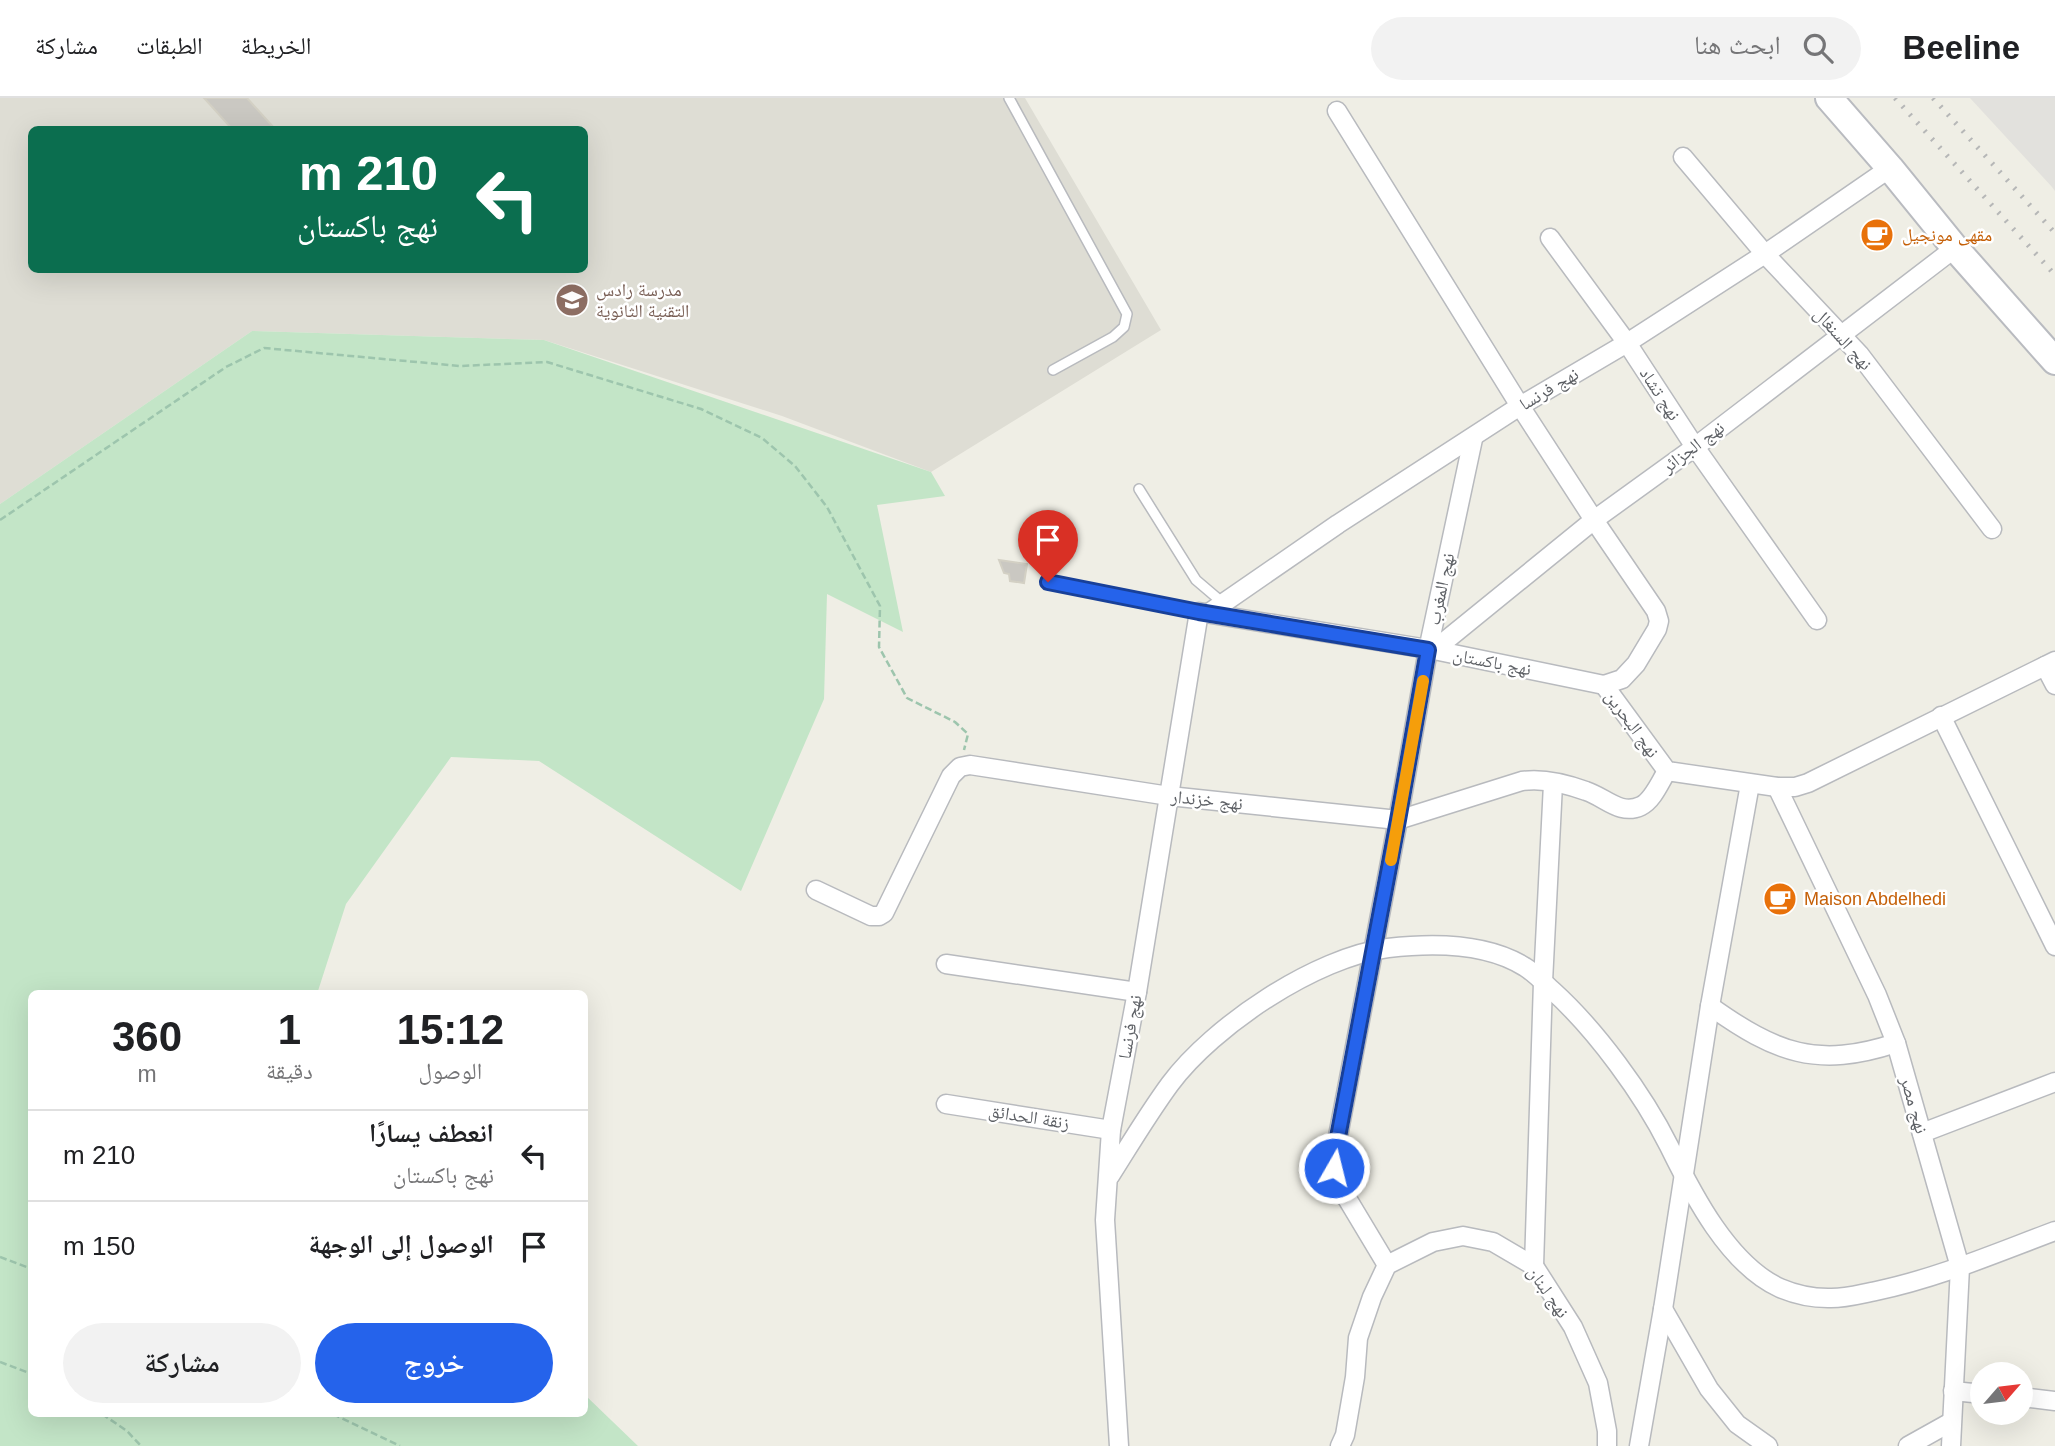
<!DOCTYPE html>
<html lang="ar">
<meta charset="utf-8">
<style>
body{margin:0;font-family:Helvetica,"Noto Naskh Arabic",sans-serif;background:#f2f2f2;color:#202124;direction:rtl;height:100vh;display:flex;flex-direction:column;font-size:26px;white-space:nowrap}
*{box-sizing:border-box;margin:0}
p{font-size:23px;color:#757577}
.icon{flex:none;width:38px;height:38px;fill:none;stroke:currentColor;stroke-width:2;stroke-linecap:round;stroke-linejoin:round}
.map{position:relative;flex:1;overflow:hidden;direction:ltr}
.drawer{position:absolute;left:28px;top:892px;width:560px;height:427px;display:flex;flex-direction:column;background:#fff;border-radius:10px;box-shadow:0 7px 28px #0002;direction:rtl}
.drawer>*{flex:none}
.hud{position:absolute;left:28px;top:28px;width:560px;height:147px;border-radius:10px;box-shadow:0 7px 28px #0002;direction:rtl;background:#0b6e4f;color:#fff;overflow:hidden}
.needle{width:46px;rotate:62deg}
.tools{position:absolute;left:1970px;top:1264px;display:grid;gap:14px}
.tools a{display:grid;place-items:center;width:63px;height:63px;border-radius:50%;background:#fff;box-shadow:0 7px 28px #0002;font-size:35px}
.pin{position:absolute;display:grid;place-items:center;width:60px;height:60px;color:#fff;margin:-72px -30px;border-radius:50% 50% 50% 0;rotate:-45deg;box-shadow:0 0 7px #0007}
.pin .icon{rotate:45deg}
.me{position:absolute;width:77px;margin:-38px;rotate:8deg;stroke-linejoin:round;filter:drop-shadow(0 0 5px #0008)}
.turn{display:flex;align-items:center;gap:24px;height:147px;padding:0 35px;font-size:32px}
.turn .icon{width:91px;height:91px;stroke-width:2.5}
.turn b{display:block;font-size:49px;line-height:60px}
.eta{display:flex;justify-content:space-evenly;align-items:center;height:119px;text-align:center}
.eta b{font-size:42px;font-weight:600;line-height:49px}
.button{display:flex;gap:14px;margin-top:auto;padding:14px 35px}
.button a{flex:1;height:80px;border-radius:42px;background:#2563eb;color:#fff;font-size:28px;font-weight:600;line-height:80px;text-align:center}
.button a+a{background:#f2f2f2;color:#202124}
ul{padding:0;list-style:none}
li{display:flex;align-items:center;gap:21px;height:91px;padding:0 35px;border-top:2px solid #e0e0e0}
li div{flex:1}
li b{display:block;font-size:26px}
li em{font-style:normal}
header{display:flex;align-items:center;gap:42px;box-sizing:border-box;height:98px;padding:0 35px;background:#fff;border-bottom:2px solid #e0e0e0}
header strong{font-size:33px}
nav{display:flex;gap:38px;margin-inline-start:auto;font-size:24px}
.search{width:490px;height:63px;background:#f2f2f2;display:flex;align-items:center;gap:18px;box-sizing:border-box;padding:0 24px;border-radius:38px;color:#757577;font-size:26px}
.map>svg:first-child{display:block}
</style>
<header>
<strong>Beeline</strong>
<div class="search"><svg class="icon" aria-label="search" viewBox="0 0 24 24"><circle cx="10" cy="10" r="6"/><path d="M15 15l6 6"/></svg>ابحث هنا</div>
<nav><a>الخريطة</a><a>الطبقات</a><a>مشاركة</a></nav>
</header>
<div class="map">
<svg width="2055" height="1348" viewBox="0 0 2055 1348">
<rect width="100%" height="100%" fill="#efeee5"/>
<path fill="#e2e1dd" d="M 1970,0 L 2055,0 L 2055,93 L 2052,89 Z"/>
<path fill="#deddd4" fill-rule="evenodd" d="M 0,0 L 1025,0 L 1161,232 L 931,374 L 782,318 L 544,242 L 252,233 L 0,406 ZM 32,32 L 584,32 L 584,172 L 32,172 Z"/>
<path fill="#c3e5c7" d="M 252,233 L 544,242 L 931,374 L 945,398 L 877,407 L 903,534 L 827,496 L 824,601 L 741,793 L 539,663 L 451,659 L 346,806 L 317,896 L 32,896 L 32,1316 L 584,1316 L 585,1297 L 638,1348 L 0,1348 L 0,406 Z"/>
<g fill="#cac8c2" stroke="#d3d0c4" stroke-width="2">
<path d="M 204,0 L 247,0 L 276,32 L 233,32 Z"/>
<path d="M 999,462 L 1027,466 L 1024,485 L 1010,483 L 1009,476 L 1004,475 Z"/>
</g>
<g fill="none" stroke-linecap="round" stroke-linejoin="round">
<defs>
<g id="lane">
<path d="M 1009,0 L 1127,216 L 1124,229 L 1113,239 L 1053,272"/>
<path d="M 1139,391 L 1196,482 L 1223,505"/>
<path d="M 1048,484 L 1199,514"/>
</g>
<g id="street">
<path d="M 1337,13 L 1520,308 L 1594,422 L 1656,513 L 1659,523 L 1657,531 L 1636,566 L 1622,581 L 1604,587 L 1667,673 L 1777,689 L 1795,689 L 1808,685 L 2055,563"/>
<path d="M 1683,59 L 1765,156 L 1860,257 L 1992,431"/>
<path d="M 1550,140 L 1627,245 L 1695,349 L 1817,522"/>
<path d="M 1209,515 L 1338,426 L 1520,308 L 1627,245 L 1765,156 L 1890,70"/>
<path d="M 1434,552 L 1594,422 L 1695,349 L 1955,150"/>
<path d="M 2045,568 L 2055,587"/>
<path d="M 1941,618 L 2055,848"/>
<path d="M 1777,689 L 1877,897 L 1896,945 L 1960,1169 L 1951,1348"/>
<path d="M 816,792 L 871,818 L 879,818 L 884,815 L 951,678 L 960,669 L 970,667 L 1169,698 L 1398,722 L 1522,683 C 1542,680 1567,686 1586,693 C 1605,699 1620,718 1641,708 C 1653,702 1660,684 1667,673"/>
<path d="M 946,866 L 1137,894"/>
<path d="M 1710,908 C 1776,955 1817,971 1896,945"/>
<path d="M 946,1006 L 1111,1032"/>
<path d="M 1922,1035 L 2055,984"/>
<path d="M 1110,1078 C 1129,1048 1148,1016 1170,986 C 1213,928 1316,859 1388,850 C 1431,845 1487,845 1525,869 C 1535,875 1544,885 1553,893 C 1596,932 1643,996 1669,1048 C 1693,1097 1729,1167 1780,1190 C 1794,1196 1812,1200 1828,1200 C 1844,1201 1860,1196 1876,1193 C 1938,1180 1996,1155 2055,1133"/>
<path d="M 1387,1167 L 1339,1087 L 1334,1070 L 1335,1054 L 1398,722 L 1428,552 L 1473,341"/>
<path d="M 1534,1168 L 1543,884 L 1553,686"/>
<path d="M 1663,1211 L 1709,1291 L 1737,1326 L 1768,1348"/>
<path d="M 1953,1293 L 1983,1296"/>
<path d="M 2021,1299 L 2055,1303"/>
<path d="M 1119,1348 L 1105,1122 L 1111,1032 L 1137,894 L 1199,514 L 1434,552 L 1604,587"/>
<path d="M 1340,1348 L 1345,1337 L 1355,1279 L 1358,1240 L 1372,1199 L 1387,1167 L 1433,1144 L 1463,1138 L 1493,1144 L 1534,1168 L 1573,1229 L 1598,1285 L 1607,1333 L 1607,1348"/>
<path d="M 1639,1348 L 1663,1211 L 1710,908 L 1750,686"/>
<path d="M 1908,1348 L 1951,1324"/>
</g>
<path id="secondary" d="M 1829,0 L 1890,70 L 1955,150 L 2055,263"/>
</defs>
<use href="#lane" stroke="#b8babe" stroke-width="12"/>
<use href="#street" stroke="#b8babe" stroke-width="21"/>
<use href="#secondary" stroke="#b9bbc0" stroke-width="30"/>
<g stroke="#9dc5ad" stroke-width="2.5" stroke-dasharray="7 3.5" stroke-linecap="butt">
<path d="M 0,422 L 226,269 L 264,250 L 460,268 L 547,264 L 701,311 L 762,340 L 795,368 L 827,409 L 880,508 L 879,549 L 907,600 L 955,624 L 968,636 L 964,652"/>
<path d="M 0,1159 L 32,1171"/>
<path d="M 0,1264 L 32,1276"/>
<path d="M 102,1316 L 127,1333 L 141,1348"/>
<path d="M 333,1316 L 400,1348"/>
</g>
<use href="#lane" stroke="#fff" stroke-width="9"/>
<use href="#street" stroke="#fff" stroke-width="18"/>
<use href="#secondary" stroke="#fff" stroke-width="26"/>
<g stroke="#b6b7b7" stroke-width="5" stroke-dasharray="2 9" stroke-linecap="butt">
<path d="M 1895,0 L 2055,177"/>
<path d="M 1933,0 L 2055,135"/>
</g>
</g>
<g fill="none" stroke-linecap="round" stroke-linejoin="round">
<defs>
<path id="route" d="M 1048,484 L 1199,514 L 1428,552 L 1398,722 L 1335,1055 L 1334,1070"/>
</defs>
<use href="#route" stroke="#184099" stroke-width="18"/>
<use href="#route" stroke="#2563eb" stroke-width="12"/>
<path stroke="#f59e0b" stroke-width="12" d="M 1391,762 L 1423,583"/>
</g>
<defs>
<symbol id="cafe-disc" viewBox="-11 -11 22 22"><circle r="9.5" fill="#e8710a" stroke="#fff"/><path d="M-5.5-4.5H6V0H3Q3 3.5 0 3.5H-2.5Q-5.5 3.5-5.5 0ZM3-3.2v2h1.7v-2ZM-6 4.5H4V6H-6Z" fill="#fff"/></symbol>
<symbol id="university-disc" viewBox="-11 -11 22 22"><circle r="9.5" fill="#8d6e63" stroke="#fff"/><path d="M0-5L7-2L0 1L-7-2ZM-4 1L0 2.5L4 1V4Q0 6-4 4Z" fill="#fff"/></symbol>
</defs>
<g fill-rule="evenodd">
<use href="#cafe-disc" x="1858" y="118" width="38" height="38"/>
<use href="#university-disc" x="553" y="183" width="38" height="38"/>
<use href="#cafe-disc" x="1761" y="782" width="38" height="38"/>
</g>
<g text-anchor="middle" stroke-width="5" stroke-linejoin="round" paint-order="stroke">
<g font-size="18" fill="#c56008" stroke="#fff" text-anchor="start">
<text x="1902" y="143">مقهى مونجيل</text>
<text x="1804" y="807">Maison Abdelhedi</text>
</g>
<g font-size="18" fill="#785e54" stroke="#fff" text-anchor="start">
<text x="596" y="198">مدرسة رادس<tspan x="596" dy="21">التقنية الثانوية</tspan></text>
</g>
<g font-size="18" fill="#5d6065" stroke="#fff">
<text transform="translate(1843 241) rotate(48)" y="6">نهج السنغال</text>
<text transform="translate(1549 291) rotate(-31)" y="6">نهج فرنسا</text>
<text transform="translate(1660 296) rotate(57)" y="6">نهج تشاد</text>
<text transform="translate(1693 349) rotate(-37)" y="6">نهج الجزائر</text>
<text transform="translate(1441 491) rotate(-78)" y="6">نهج المغرب</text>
<text transform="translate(1492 564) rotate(11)" y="6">نهج باكستان</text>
<text transform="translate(1632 626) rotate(54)" y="6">نهج البحرين</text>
<text transform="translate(1207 702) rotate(6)" y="6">نهج خزندار</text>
<text transform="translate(1130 929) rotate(-80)" y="6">نهج فرنسا</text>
<text transform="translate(1914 1007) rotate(74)" y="6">نهج مصر</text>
<text transform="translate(1029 1019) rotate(9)" y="6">زنقة الحدائق</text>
<text transform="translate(1548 1194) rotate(55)" y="6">نهج لبنان</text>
</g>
</g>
</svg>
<div class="tools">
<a><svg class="needle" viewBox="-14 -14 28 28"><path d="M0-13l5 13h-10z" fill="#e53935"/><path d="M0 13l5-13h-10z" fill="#757577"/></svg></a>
</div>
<div class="pin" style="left:1048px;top:484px;background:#d93025"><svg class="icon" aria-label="arrive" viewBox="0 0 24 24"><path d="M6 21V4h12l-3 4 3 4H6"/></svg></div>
<svg class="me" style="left:1334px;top:1070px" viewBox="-20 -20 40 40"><circle r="17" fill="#2563eb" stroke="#fff" stroke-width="3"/><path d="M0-11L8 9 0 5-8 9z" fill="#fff"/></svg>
<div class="hud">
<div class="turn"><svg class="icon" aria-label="left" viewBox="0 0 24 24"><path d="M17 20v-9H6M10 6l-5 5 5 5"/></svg><div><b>210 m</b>نهج باكستان</div></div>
</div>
<section class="drawer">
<div class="eta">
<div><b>15:12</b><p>الوصول</p></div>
<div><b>1</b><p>دقيقة</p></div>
<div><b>360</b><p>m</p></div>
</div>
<ul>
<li><svg class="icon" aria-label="left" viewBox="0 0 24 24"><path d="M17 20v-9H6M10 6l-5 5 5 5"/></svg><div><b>انعطف يسارًا</b><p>نهج باكستان</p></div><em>210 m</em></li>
<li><svg class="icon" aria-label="arrive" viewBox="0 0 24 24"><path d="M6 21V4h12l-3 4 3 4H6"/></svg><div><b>الوصول إلى الوجهة</b></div><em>150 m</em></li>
</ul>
<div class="button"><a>خروج</a><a>مشاركة</a></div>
</section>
</div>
